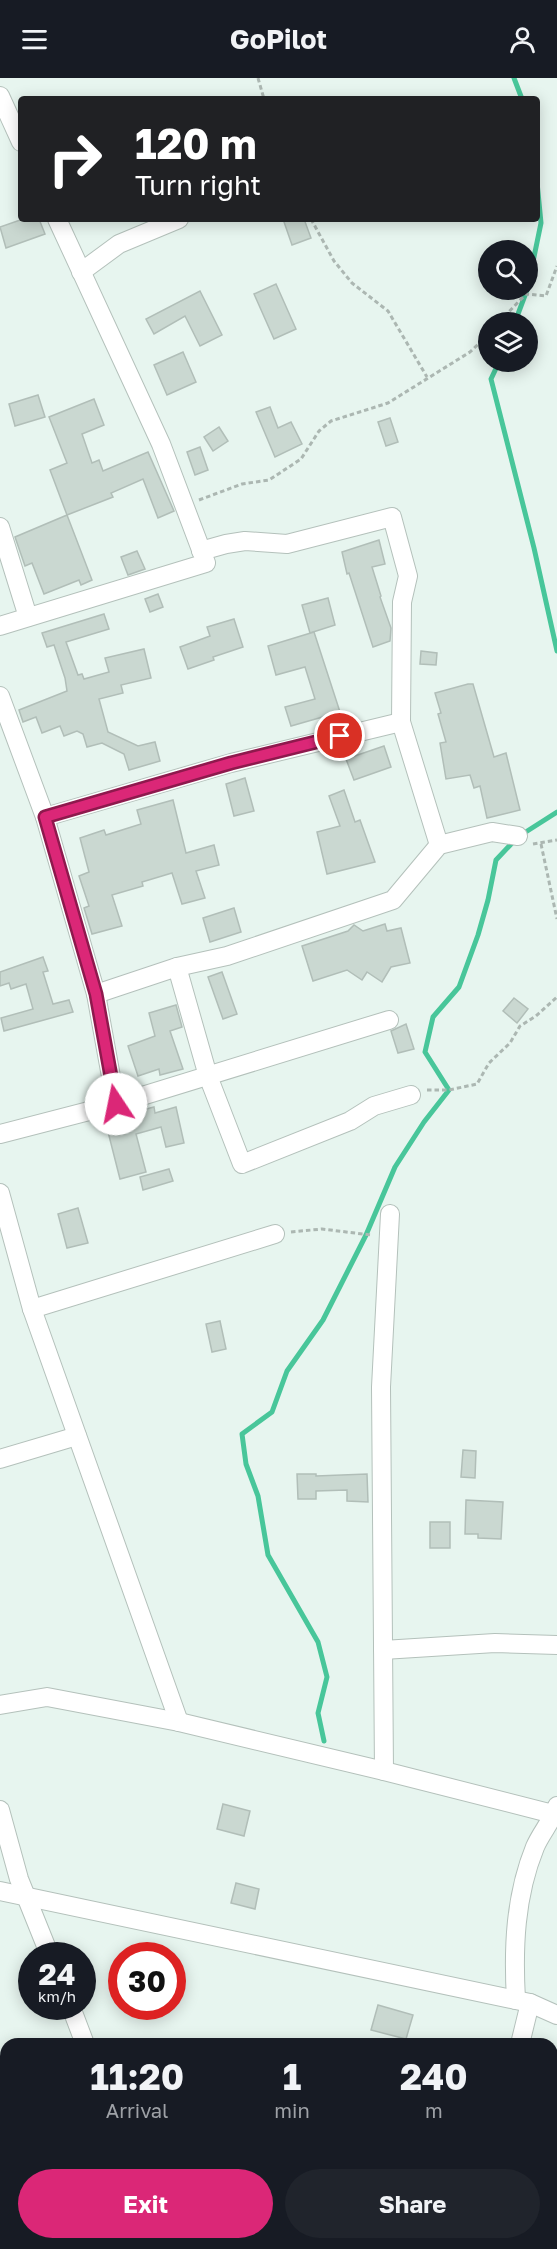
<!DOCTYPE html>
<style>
body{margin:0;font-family:"Golos Text",sans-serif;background:#20242c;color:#f1f3f6;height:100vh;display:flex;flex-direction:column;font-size:22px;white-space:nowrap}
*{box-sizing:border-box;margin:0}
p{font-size:20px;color:#9ea1a6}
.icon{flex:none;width:33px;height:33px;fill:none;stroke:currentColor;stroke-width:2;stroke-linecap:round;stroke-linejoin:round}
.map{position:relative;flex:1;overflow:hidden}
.details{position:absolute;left:0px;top:1960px;width:558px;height:212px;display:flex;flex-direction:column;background:#171b24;border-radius:18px 18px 0 0;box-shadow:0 3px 15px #0003}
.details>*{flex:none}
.top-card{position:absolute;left:18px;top:18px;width:522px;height:126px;border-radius:6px;box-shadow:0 3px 15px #0003;background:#202124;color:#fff;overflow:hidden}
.fabs{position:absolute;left:478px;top:162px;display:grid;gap:12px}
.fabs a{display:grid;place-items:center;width:60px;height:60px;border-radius:50%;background:#171b24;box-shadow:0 3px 15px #0003;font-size:30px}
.speed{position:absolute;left:18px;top:1864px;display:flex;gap:12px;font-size:30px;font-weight:700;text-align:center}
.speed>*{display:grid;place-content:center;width:78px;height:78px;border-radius:50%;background:#171b24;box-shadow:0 3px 15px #0003;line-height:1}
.speed small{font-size:15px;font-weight:400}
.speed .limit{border:9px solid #d22;background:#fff;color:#111}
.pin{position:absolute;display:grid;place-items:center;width:51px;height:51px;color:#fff;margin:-26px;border:3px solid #fff;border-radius:50%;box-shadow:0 2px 6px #0007}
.me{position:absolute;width:66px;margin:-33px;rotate:349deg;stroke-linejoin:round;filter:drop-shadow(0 0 4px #0008)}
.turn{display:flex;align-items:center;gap:21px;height:126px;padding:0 18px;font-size:27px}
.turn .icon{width:78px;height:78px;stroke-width:2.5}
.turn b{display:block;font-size:42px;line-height:51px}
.eta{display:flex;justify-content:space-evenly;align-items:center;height:102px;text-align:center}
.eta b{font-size:36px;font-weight:700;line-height:42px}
.cta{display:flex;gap:12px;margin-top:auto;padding:12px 18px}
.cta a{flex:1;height:69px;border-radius:36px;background:#db2777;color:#fff;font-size:24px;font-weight:700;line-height:69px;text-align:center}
.cta a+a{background:#20242c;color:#f1f3f6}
header{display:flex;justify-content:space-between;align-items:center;height:78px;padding:0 18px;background:#171b24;font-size:27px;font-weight:700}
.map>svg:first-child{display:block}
</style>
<header><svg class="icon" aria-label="menu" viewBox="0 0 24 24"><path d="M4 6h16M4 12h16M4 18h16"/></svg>GoPilot<svg class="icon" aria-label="person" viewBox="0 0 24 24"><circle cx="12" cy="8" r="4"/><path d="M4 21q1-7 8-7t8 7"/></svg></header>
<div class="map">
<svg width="557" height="2171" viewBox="0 0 557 2171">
<rect width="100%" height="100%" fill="#e7f5ef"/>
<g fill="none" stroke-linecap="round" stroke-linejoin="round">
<g stroke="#48c69a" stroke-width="5">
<path d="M 514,0 L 522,21"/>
<path d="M 528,208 L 541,145 L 537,104"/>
<path d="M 515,244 L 527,212"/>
<path d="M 499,284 L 491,301 L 534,470 L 557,573"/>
<path d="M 521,757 L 557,734"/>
<path d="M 324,1663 L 318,1635 L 327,1599 L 318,1564 L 268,1477 L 258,1418 L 246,1386 L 242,1356 L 272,1334 L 287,1293 L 323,1242 L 366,1157 L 395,1089 L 424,1044 L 449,1012 L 425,974 L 433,939 L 459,909 L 478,857 L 488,822 L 496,782 L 514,763"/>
</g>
</g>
<g fill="#cad8d1" stroke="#b1beb8" stroke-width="1.5">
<path d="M 23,141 L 39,141 L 45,156 L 6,170 L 0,149 Z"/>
<path d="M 283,141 L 304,141 L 311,160 L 292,167 Z"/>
<path d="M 276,206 L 296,251 L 274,261 L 254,216 Z"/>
<path d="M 200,213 L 222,257 L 200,268 L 185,238 L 154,256 L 146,241 Z"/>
<path d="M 183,274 L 196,304 L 167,317 L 154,287 Z"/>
<path d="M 38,317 L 45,339 L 15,348 L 9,326 Z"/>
<path d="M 94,321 L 104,347 L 82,356 L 92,385 L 99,382 L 103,393 L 148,374 L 174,433 L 158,440 L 143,401 L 111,415 L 113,419 L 67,437 L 92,502 L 81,507 L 79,502 L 44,516 L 32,485 L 25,488 L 15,459 L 67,437 L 50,392 L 67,385 L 49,339 Z"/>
<path d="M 270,329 L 278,350 L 291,344 L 302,366 L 275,379 L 256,334 Z"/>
<path d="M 390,340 L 398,364 L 386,368 L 378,344 Z"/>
<path d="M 219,349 L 228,363 L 213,373 L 204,359 Z"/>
<path d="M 200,369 L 208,392 L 195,397 L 187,374 Z"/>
<path d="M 379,462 L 385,486 L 372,489 L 381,518 L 380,519 L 391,550 L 390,563 L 373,569 L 349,495 L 347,496 L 342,474 Z"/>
<path d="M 137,473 L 145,491 L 128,497 L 121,479 Z"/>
<path d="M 158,516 L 163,529 L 150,534 L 145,521 Z"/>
<path d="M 328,520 L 335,547 L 310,555 L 302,527 Z"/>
<path d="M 104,536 L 109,551 L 66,564 L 78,597 L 82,596 L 84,601 L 109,594 L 105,580 L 144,571 L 151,600 L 121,607 L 123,615 L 99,621 L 108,654 L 138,668 L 155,664 L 160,683 L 129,692 L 124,676 L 102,665 L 87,669 L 83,656 L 77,653 L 64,658 L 60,648 L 42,655 L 36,639 L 23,644 L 19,632 L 67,613 L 65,600 L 54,567 L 47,569 L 42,555 Z"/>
<path d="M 234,541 L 243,569 L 213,579 L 214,582 L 188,591 L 180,569 L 210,558 L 207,549 Z"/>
<path d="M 314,554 L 340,634 L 291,648 L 285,629 L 315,621 L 305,589 L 276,597 L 268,568 Z"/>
<path d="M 421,573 L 437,575 L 436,587 L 420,586 Z"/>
<path d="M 468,606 L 473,606 L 494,679 L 506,675 L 520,732 L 487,740 L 480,708 L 474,710 L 470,697 L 446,701 L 440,665 L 446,664 L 438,636 L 441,635 L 435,615 Z"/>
<path d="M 384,668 L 391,689 L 354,702 L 346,681 Z"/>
<path d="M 245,700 L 254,733 L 234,738 L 226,706 Z"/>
<path d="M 344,712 L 355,744 L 360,742 L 375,784 L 327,796 L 317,754 L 340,748 L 329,718 Z"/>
<path d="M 173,722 L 186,775 L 214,767 L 219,787 L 196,793 L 205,820 L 182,826 L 172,795 L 142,804 L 143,808 L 112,817 L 122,848 L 92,856 L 84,830 L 89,828 L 79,798 L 89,794 L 80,760 L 104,752 L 106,757 L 141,746 L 137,732 Z"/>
<path d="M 234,830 L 241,854 L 210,864 L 203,840 Z"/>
<path d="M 385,846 L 387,853 L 401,850 L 410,885 L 391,889 L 382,904 L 367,894 L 362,902 L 347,892 L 313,903 L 302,868 L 348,853 L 354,847 L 363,853 Z"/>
<path d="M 43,879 L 48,893 L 43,894 L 53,926 L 69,922 L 73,934 L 4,953 L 1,940 L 33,931 L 26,906 L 11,911 L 9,905 L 0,908 L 0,894 Z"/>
<path d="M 222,894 L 237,936 L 223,941 L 208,899 Z"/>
<path d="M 514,920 L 528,931 L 517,945 L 503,933 Z"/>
<path d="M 176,927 L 182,949 L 170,953 L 183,991 L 160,997 L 159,991 L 138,998 L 128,968 L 155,958 L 149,935 Z"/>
<path d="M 406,946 L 414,971 L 398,975 L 391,953 Z"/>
<path d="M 154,1029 L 155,1035 L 176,1029 L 184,1065 L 166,1069 L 161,1049 L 136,1056 L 146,1094 L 120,1101 L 105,1042 Z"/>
<path d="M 169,1091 L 173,1103 L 143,1112 L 140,1099 Z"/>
<path d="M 78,1130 L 88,1165 L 67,1170 L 58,1136 Z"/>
<path d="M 220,1243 L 226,1271 L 212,1274 L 206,1246 Z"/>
<path d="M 463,1372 L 476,1373 L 475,1400 L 461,1399 Z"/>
<path d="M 297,1396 L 316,1396 L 316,1398 L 367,1396 L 368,1424 L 347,1423 L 347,1412 L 316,1413 L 316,1421 L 298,1421 Z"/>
<path d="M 466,1422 L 503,1424 L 501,1461 L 478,1460 L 478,1456 L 465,1456 Z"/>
<rect x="430" y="1444" width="20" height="26"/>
<path d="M 223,1726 L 250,1733 L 244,1758 L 217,1751 Z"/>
<path d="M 236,1805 L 259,1811 L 255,1831 L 231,1825 Z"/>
<path d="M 378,1927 L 413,1937 L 406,1961 L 371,1952 Z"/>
</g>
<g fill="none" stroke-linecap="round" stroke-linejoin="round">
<defs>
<g id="street">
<path d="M 0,18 L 21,64"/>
<path d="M 81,194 L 119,166 L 179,141"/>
<path d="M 0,449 L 28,539"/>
<path d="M 201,473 L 226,466 L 245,463 L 287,466 L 392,439 L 408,498 L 402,524 L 401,644 L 439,767"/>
<path d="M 0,548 L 206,485 L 161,366 L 57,141"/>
<path d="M 0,618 L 45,739 L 96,916 L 116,1026"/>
<path d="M 45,739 L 231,685 L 401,644"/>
<path d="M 177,889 L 208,998 L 242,1086 L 350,1043 L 374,1028 L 411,1017"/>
<path d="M 96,916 L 177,889 L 227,878 L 393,822 L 439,767 L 492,754 L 518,758"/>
<path d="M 0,1056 L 116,1026 L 389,942"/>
<path d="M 0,1115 L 32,1231 L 179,1644"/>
<path d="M 390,1136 L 381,1309 L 384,1693 L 557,1737"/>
<path d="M 32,1231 L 275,1156"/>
<path d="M 0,1381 L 77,1358"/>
<path d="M 383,1572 L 495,1565 L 557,1567"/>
<path d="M 0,1627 L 47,1619 L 179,1644 L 384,1693"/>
<path d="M 0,1732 L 19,1801 L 50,1878"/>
<path d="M 0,1813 L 530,1925 L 557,1937"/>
<path d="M 516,1922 C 513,1870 515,1818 535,1769 C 541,1755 552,1743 557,1728"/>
<path d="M 71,1929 L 85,1966"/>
<path d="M 520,1966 L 530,1925"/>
<path d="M 164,2166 L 166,2171"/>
<path d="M 504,2166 L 504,2171"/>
</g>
</defs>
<use href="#street" stroke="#b4c1bb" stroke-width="20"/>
<g stroke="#acb7b2" stroke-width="3" stroke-dasharray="4.5 3" stroke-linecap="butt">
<path d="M 258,0 L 264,21"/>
<path d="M 311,141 L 334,183 L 352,205 L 388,233 L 427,299"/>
<path d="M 499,244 L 526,216 L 546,218 L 557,188"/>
<path d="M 199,422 L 242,406 L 269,402 L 301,381 L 319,353 L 331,343 L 388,325 L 470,274 L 489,256"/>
<path d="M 533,766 L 557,762"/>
<path d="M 541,766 L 557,841"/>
<path d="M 427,1012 L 449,1012 L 477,1006 L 489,985 L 510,965 L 520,948 L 536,938 L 557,919"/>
<path d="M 291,1154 L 322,1151 L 371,1157"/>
</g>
<use href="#street" stroke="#fff" stroke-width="18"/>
</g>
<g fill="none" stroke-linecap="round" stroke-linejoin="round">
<defs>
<path id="route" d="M 116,1026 L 96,916 L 45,739 L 231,685 L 340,658"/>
</defs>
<use href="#route" stroke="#8e194d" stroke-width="15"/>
<use href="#route" stroke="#db2777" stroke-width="10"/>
</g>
</svg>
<div class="fabs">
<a><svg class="icon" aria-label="search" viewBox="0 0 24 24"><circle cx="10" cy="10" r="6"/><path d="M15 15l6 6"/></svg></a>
<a><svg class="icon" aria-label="layers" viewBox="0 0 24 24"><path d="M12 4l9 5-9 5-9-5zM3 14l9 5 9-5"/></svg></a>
</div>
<div class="speed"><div>24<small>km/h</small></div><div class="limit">30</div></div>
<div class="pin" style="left:340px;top:658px;background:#d93025"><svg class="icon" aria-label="arrive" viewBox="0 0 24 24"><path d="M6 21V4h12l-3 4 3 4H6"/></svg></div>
<svg class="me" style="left:116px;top:1026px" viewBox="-20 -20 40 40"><circle r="19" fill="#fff"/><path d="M0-13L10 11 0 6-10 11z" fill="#db2777"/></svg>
<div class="top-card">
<div class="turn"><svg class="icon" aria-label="right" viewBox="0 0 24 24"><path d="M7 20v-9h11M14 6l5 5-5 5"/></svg><div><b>120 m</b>Turn right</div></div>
</div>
<section class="details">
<div class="eta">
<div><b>11:20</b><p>Arrival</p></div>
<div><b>1</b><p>min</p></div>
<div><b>240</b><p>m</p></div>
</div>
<div class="cta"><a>Exit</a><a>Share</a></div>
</section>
</div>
